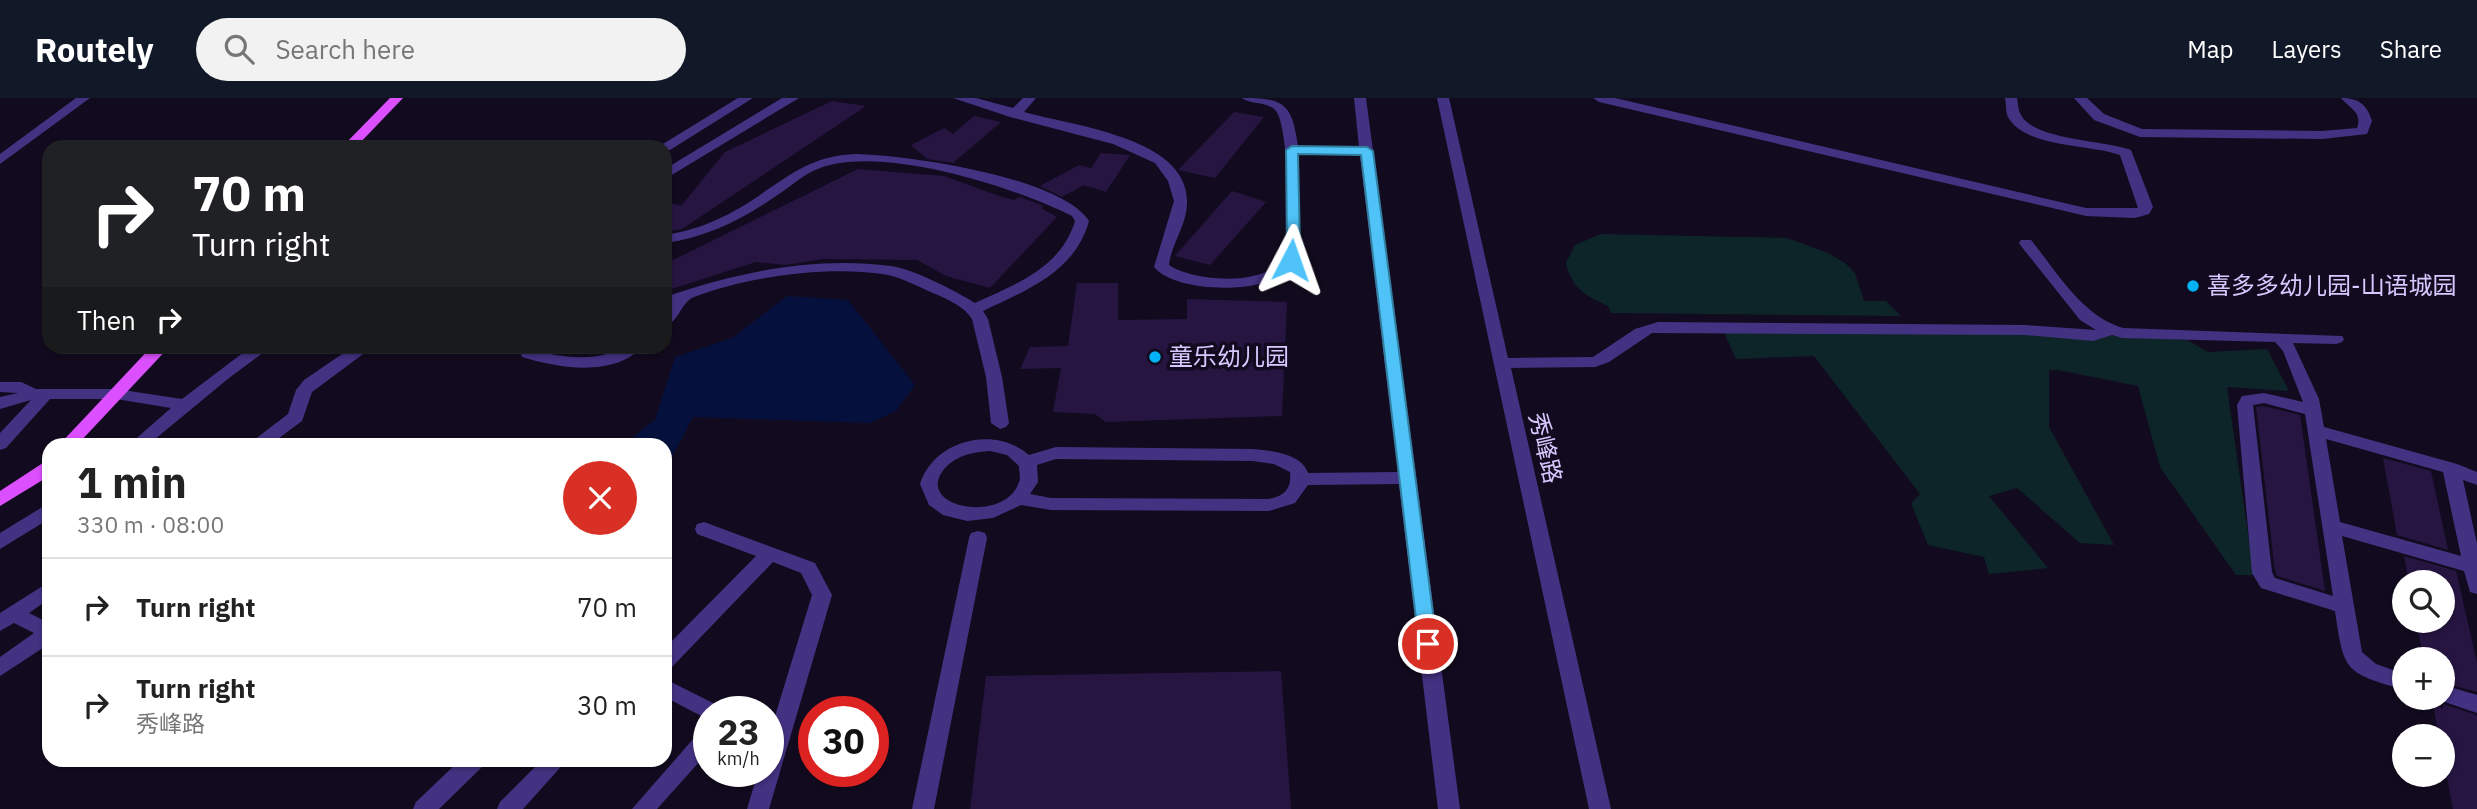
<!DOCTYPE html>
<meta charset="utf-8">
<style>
body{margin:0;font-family:"IBM Plex Sans","Noto Sans SC",sans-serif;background:#f2f2f2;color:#222;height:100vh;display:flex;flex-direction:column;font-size:26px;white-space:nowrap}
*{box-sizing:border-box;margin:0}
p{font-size:23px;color:#767676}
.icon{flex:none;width:38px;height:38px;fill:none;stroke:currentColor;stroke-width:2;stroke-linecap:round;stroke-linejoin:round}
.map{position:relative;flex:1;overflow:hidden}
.drawer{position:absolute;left:42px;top:340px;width:630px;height:329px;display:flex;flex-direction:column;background:#fff;border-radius:21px;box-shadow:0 2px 5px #0004}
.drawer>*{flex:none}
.guide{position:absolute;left:42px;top:42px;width:630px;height:214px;border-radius:21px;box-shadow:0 2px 5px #0004;background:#202124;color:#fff;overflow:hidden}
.tools{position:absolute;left:2392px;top:472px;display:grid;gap:14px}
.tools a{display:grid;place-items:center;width:63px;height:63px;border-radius:50%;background:#fff;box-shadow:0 2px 5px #0004;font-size:35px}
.speed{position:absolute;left:693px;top:598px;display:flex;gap:14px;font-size:35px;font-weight:700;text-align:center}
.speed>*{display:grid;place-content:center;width:91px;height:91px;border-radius:50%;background:#fff;box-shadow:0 2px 5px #0004;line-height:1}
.speed small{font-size:18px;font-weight:400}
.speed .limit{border:10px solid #d22;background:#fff;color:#111}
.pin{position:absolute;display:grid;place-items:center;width:60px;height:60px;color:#fff;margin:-30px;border:4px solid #fff;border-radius:50%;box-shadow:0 2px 7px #0007}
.me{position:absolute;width:77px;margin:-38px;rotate:4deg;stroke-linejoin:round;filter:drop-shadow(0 0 5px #0008)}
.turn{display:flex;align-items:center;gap:24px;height:147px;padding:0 35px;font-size:32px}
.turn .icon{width:91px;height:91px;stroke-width:2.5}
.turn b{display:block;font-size:49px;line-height:60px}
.then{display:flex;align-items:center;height:66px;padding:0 35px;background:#0003;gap:14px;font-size:26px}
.round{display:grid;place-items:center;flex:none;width:74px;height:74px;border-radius:37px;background:#f2f2f2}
.summary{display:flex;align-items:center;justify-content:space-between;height:119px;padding:0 35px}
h1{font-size:42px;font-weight:800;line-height:52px}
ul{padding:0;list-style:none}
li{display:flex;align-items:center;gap:21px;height:98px;padding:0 35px;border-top:2px solid #e0e0e0}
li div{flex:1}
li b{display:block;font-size:26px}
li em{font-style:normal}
header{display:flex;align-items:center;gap:42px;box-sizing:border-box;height:98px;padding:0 35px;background:#111827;color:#fff}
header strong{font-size:33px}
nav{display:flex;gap:38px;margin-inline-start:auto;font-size:24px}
.search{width:490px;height:63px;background:#f2f2f2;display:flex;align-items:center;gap:18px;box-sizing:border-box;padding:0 24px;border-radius:38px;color:#767676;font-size:26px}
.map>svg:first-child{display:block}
</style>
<header>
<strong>Routely</strong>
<div class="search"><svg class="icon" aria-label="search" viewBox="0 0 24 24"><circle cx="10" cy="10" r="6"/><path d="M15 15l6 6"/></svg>Search here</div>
<nav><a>Map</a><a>Layers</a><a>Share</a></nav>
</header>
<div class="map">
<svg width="2477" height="711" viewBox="0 0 2477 711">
<rect width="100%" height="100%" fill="#120b1f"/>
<g fill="#0d2529">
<path d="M 1601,136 L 1787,140 L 1828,155 L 1845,165 L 1855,175 L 1864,203 L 1886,203 L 1901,218 L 1611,215 L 1608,208 C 1586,198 1572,191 1566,165 L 1575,147 Z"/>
<path d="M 1796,225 L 2106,237 L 2187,242 L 2208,254 L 2267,251 L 2289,293 L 2227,289 L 2254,477 L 2236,477 L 2160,369 L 2138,288 L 2058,272 L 2049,272 L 2049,329 L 2114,447 L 2080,445 L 2017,390 L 1989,398 L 2048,470 L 1989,476 L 1984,459 L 1928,447 L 1911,405 L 1920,396 L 1814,258 L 1736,261 L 1724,234 Z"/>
</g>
<path fill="#05103d" d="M 787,198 L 848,202 L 915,287 L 896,313 L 870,325 L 693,319 L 669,365 L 665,366 L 665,346 L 632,346 L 634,338 L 655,322 L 675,259 L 732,240 Z"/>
<g fill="#261541">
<path d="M 832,3 L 866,8 L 682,131 L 665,134 L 665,103 L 681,108 L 725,54 Z"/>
<path d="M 1234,14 L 1264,19 L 1215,80 L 1178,72 Z"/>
<path d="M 974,18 L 1001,24 L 953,65 L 927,61 L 911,47 L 944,30 L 953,36 Z"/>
<path d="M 1101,55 L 1130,57 L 1106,94 L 1084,87 L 1062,99 L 1040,88 L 1079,67 L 1091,70 Z"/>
<path d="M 858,71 L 944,78 L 1002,99 L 1014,102 L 1020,99 L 1044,108 L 1041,110 L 1057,119 L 990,190 L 946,178 L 917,162 L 823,161 L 786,167 L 756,164 L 665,193 L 665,166 Z"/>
<path d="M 1232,93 L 1266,104 L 1210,167 L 1175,158 Z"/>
<path d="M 1077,185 L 1118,185 L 1118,222 L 1187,221 L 1187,201 L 1287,204 L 1282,318 L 1106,324 L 1095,316 L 1053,314 L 1061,270 L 1020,271 L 1030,249 L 1068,248 Z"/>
<path d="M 2264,308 L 2300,317 L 2325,493 L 2277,478 L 2275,473 L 2256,309 Z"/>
<path d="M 2383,360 L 2431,373 L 2448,452 L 2397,437 Z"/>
<path d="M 2404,458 L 2456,473 L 2477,565 L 2477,594 L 2443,585 L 2443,562 L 2424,562 L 2416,523 L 2443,523 L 2443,485 L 2409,485 Z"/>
<path d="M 1281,573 L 1291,711 L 970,711 L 986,578 Z"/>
<path d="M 2443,606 L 2477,617 L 2477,711 L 2453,711 L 2443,659 L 2443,639 L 2439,639 L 2433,607 L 2443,610 Z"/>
</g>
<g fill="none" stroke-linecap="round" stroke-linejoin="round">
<g fill="#433282" fill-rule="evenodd">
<path d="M 76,0 L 90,0 L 0,66 L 0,56 Z"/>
<path d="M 738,0 L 753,0 L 670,52 L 665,53 L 665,49 L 658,49 Z"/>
<path d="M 782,0 L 799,0 L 665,81 L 665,71 Z"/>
<path d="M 953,0 L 976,0 L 1013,10 L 1023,0 L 1036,0 L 1024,14 C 1072,28 1189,39 1187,105 C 1187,127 1171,146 1169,167 C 1192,183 1262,189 1281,162 C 1292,146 1289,29 1276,13 C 1268,3 1251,7 1242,0 C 1284,0 1292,5 1298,48 L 1359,49 L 1354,0 L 1366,0 L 1460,711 L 1438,711 L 1399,386 L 1308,387 L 1295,405 L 1269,413 L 1051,412 L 1021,407 L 993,420 L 967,423 L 943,417 L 929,407 L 920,386 C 934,342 994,327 1029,357 L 1056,349 L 1253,351 C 1271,353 1301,355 1308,375 L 1398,374 L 1360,57 L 1298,56 L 1300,150 C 1297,160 1292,170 1283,177 C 1256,195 1176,195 1154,169 L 1174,103 L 1168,83 L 1155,65 L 1113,46 L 1010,19 ZM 990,353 L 1007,357 L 1019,368 C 1019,373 1021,380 1019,384 C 1006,427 911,410 945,370 C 957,357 973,354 990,353 ZM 1056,361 L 1253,363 L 1274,366 L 1290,374 C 1292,390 1285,398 1269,401 L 1051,400 L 1030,396 L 1038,384 L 1037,367 Z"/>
<path d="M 1437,0 L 1449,0 L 1508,260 L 1593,259 L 1635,231 L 1658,224 L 2025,227 L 2096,232 L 2080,222 L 2021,148 L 2019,145 L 2021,142 L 2031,142 C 2057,174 2082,218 2123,230 L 2342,238 L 2344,241 L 2342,244 L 2336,246 L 2293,245 L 2319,301 L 2324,329 L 2457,366 L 2477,374 L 2477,387 L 2463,382 L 2477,446 L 2477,496 L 2470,494 L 2464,473 L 2342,438 L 2362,554 L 2376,566 L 2404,576 L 2404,592 C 2344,574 2344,574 2335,513 L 2261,490 L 2252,475 L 2237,307 L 2242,298 L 2264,295 L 2303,304 L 2283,253 L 2275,244 L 2122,240 L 2112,237 L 2093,243 L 2025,237 L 1652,235 L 1609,264 L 1595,269 L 1511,270 L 1611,711 L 1589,711 ZM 2264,305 L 2305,316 L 2333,498 L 2275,480 L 2272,474 L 2253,307 ZM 2326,341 L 2443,374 L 2461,458 L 2340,424 Z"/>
<path d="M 1593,0 L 1615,0 L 2086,110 L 2138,110 L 2120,57 C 2090,46 2022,50 2007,17 C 2006,12 2006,5 2005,0 L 2017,0 C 2018,5 2018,12 2021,17 C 2034,42 2104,42 2131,52 L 2153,109 L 2149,116 L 2135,120 L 2086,118 L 1599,4 Z"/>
<path d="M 2074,0 L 2087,0 L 2104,16 L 2142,31 L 2322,33 L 2357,30 C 2363,14 2349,10 2341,0 C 2358,0 2367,6 2372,23 L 2367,36 L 2322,41 L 2140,39 L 2094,22 Z"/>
<path d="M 856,56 C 907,57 1061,79 1089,123 C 1075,174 1027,192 983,213 L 988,221 L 1002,279 L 1009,325 L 1006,329 L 1000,331 L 991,325 L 986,279 L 972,221 C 964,208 947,201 933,195 C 919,189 903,180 888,177 C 831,167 748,178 694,199 C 681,204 679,224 665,228 L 665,212 L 669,208 L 665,209 L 665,199 C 739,174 813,158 891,168 C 913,171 956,193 975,205 C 1016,186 1061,170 1075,123 L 1072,118 C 1015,89 873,43 813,73 C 799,80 786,92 773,100 C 739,123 706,139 665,145 L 665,137 C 691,133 713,125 736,112 C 780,87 802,58 856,56 Z"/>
<path d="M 252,248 L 272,248 L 229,280 L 149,346 L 130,346 L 171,310 L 116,301 L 50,301 L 6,350 L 0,352 L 0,335 L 31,302 L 0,311 L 0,299 L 18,295 L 0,294 L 0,284 L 21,284 L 36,291 L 116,291 L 182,301 Z"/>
<path d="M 354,248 L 374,248 L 312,294 L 302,323 L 271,346 L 252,346 L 254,342 L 288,316 L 296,292 L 304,282 Z"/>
<path d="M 518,248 L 534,248 L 535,252 C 555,258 577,261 598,258 C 615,255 624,248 643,248 C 614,280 558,270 522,259 Z"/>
<path d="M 49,405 L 49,421 L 0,451 L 0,435 Z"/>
<path d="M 704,424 L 815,465 L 832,497 L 769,711 L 747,711 L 758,674 L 768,674 L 768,641 L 812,497 L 801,475 L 773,464 L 672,569 L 665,571 L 665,550 L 756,458 L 697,436 L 695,431 L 697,426 Z"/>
<path d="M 978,433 L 985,435 L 987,440 L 934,711 L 912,711 L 969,440 L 971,435 Z"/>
<path d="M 49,484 L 49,501 L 29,515 L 49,525 L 49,546 L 0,578 L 0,559 L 34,535 L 14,525 L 0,533 L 0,515 Z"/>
<path d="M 665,581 L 719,608 L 722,614 L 709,614 L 709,622 L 665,599 Z"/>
<path d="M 2443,587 L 2477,597 L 2477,615 L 2436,601 L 2443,600 Z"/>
<path d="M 709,629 L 709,653 L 657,711 L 632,711 L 701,632 Z"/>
<path d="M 460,662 L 485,662 L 482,669 L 439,711 L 413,711 L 416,704 Z"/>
<path d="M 542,662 L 567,662 L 523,711 L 497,711 L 500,704 Z"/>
</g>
<g fill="#dc4fff" fill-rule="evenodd">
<path d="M 390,0 L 403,0 L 356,49 L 342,49 Z"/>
<path d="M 152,248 L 170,248 L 78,346 L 60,346 Z"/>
<path d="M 49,361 L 49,378 L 46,380 L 0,408 L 0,393 Z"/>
</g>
</g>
<path fill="#4fc3f7" stroke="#337fa1" stroke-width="2" d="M 1292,48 L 1367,49 L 1373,53 L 1437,546 L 1434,551 L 1428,553 L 1421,551 L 1419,546 L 1361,57 L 1298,56 L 1300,150 L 1297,162 L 1291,166 L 1284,162 L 1287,150 L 1286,52 Z"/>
<g fill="#00b1f3" stroke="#120b1f" stroke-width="2.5">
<circle cx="2193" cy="188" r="7"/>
<circle cx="1155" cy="259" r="7"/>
</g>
<g text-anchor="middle" stroke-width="7" stroke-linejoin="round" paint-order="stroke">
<g font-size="24" fill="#d8c8ff" stroke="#120b1f" text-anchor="start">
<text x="2207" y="196">喜多多幼儿园-山语城园</text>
<text x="1169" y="267">童乐幼儿园</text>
</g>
<g font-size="24" fill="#d8c8ff" stroke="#120b1f">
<text transform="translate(1545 350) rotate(77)" y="8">秀峰路</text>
</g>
</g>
</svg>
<div class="tools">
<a><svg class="icon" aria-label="search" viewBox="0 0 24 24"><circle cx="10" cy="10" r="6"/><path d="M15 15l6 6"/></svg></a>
<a>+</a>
<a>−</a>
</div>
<div class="speed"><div>23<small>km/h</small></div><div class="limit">30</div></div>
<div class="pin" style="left:1428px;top:546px;background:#d93025"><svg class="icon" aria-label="arrive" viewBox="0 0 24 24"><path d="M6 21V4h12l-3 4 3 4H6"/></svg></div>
<svg class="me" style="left:1291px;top:162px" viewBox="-20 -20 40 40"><path d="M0-17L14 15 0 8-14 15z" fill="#4fc3f7" stroke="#fff" stroke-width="4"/></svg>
<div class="guide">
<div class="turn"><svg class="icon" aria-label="right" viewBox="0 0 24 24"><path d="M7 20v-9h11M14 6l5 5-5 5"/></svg><div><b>70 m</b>Turn right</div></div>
<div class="then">Then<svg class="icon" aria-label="right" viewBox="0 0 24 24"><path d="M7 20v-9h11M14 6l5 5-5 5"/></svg></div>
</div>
<section class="drawer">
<div class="summary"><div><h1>1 min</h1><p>330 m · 08:00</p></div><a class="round" style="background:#d93025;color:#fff"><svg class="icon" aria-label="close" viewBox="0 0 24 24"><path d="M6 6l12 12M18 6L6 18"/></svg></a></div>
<ul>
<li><svg class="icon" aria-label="right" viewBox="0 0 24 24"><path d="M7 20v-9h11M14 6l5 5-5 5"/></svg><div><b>Turn right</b></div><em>70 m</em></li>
<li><svg class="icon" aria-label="right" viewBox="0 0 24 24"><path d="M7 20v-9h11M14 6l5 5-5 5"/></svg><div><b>Turn right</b><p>秀峰路</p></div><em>30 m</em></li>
</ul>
</section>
</div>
